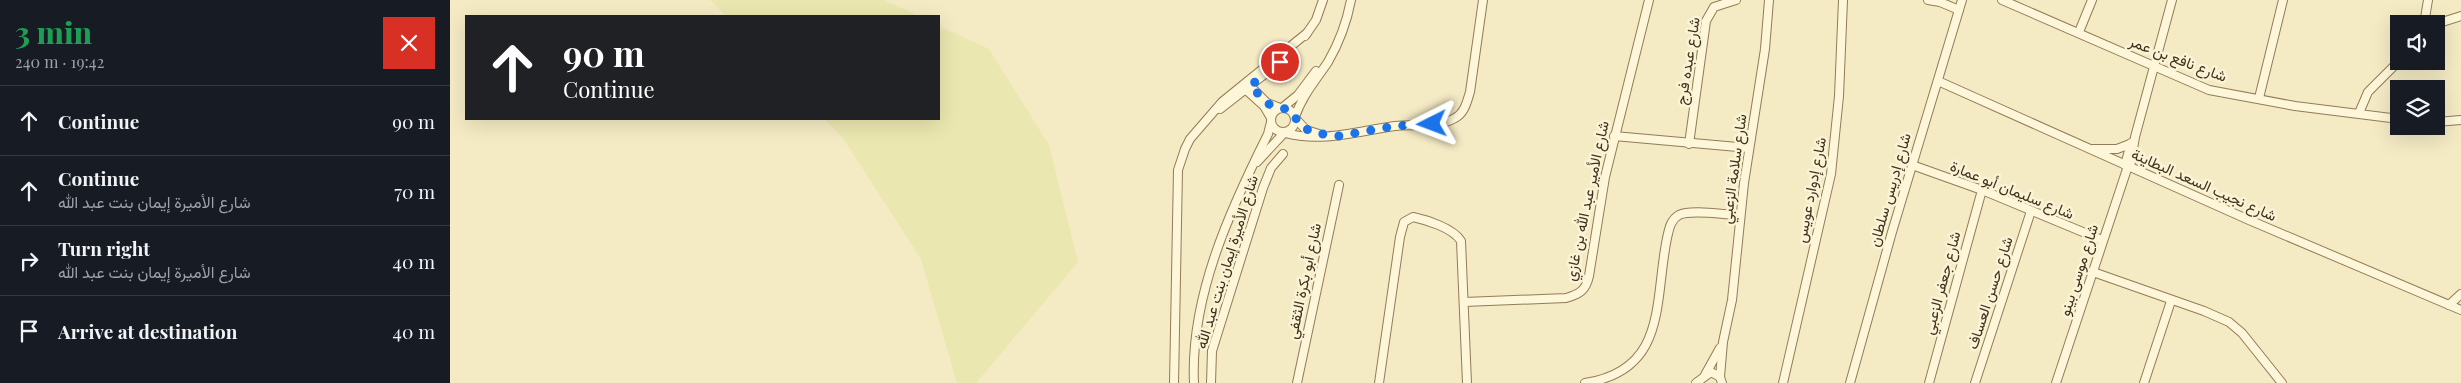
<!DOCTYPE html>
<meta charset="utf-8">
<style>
body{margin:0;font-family:"Playfair Display",Vazirmatn,serif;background:#20242c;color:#f1f3f6;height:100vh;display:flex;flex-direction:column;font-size:19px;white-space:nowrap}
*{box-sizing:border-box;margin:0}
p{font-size:16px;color:#9ea1a6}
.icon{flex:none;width:28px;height:28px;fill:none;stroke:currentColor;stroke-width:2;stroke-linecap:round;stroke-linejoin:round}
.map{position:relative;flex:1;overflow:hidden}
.drawer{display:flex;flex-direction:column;background:#171b24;width:450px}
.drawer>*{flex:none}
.hud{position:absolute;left:15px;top:15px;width:475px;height:105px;border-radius:0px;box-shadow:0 5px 20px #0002;background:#202124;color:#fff;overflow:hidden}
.controls{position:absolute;left:1940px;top:15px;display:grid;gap:10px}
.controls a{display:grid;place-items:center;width:55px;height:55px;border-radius:0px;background:#171b24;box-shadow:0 5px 20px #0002;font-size:25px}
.pin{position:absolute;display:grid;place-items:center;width:42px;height:42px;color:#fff;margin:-21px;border:2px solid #fff;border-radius:50%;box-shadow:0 1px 5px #0007}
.me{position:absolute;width:55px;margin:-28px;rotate:267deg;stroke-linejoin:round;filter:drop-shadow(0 0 4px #0008)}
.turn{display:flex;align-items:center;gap:18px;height:105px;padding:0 15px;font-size:22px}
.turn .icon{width:65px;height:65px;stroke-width:2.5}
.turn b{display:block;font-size:35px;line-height:42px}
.round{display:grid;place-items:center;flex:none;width:52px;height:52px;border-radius:0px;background:#20242c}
.head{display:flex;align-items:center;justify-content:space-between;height:85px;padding:0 15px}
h1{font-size:30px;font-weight:800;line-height:38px;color:#1e9e55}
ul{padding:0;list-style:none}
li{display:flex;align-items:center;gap:15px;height:70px;padding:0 15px;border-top:1px solid #363941}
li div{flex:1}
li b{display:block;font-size:19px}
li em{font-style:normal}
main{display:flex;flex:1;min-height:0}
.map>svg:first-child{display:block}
</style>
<main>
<section class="drawer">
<div class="head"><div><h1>3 min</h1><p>240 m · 19:42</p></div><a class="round" style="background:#d93025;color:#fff"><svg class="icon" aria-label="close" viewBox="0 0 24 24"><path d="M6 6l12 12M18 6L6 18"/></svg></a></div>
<ul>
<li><svg class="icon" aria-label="ahead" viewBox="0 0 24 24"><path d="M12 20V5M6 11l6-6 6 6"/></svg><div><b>Continue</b></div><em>90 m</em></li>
<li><svg class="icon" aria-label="ahead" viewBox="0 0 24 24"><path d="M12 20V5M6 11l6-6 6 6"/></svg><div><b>Continue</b><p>شارع الأميرة إيمان بنت عبد الله</p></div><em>70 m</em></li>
<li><svg class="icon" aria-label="right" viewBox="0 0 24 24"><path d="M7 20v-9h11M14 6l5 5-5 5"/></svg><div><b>Turn right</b><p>شارع الأميرة إيمان بنت عبد الله</p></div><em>40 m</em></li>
<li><svg class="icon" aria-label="arrive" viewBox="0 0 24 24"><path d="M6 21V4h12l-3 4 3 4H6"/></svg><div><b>Arrive at destination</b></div><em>40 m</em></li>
</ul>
</section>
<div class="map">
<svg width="2011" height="383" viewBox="0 0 2011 383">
<rect width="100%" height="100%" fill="#f4eac4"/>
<g fill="#ebe7b0">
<path d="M 260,0 L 434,0 L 469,16 L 276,16 Z"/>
<path d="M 489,26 L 539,49 L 599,145 L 628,262 L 526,383 L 507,383 L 471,259 L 393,138 L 374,119 L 489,119 Z"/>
</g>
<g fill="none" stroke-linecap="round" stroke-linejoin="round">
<defs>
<g id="minor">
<path d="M 1478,0 L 1490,2 L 1509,10"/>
<path d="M 1552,0 L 1759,90 L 1845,106 L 1949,119"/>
<path d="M 1974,24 L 1978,0"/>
<path d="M 1986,24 L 2011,16"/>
<path d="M 1629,32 L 1642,0"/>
<path d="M 855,36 L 866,20 L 873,0"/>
<path d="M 1488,81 L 1799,220 L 2011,310"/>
<path d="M 798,84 L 817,103 L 830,108"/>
<path d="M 793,87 L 814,106 L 821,118"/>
<path d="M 1809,98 L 1833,0"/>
<circle cx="833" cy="120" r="12"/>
<path d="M 832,108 L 848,95 L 866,71"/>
<path d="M 770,109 L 820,70"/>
<path d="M 1909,113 L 1918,92 L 1949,61"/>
<path d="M 845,117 C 852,96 866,80 878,62 C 889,43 897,21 901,0"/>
<path d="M 846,119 L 856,130 L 869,134"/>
<path d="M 1986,122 L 2011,120"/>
<path d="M 835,133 C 872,143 908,131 945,126 C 964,124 988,128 1005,118 C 1015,113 1017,101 1020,92 L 1033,0"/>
<path d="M 1164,136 L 1299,148"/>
<path d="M 1239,144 L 1256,21 L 1264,7 L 1286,0"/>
<path d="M 1643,149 L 1667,149 L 1680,144"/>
<path d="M 807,162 L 834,133"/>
<path d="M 1462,165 L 1532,190 L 1652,240"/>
<path d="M 1675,165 L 1681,143"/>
<path d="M 1680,167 L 1685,137 L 1722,0"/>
<path d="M 1643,272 L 1754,311 L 1779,322 L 1792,333 L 1832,383"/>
<path d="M 1014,302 L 1116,298 C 1130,294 1136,290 1139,276 L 1155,177 L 1199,0"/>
<path d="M 1999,305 L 2011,294"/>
<path d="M 1255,375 L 1270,348"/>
<path d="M 1270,377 L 1273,342 L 1282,300 L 1294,183 L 1315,49 L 1319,0"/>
<path d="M 724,383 L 728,170 L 735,149 L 740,139 L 772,102 L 857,33"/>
<path d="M 744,383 C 740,297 780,210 818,134 L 821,122"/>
<path d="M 761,383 L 762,351 L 813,188 L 821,168 L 833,154"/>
<path d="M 847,383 L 889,185"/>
<path d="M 929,383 L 950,237 L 954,222 L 963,217 C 977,220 1003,228 1011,241 L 1017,383"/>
<path d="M 1135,383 C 1218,370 1204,301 1217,238 C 1219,230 1220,220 1229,215 C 1241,209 1276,215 1290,215"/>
<path d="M 1246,383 L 1261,372 L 1270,377 L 1272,383"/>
<path d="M 1333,383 L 1381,174 L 1389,96 L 1393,0"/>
<path d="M 1400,383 L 1442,232 L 1512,0"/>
<path d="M 1479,383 L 1532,190"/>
<path d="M 1525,383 L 1581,211"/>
<path d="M 1606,383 L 1678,166"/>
<path d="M 1694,383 L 1721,301"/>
</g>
</defs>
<use href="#minor" stroke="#927c57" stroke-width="10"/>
<use href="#minor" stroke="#fdf6d9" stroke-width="8"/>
</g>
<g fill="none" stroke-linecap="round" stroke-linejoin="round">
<path stroke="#1a73e8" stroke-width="9" stroke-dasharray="0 16.2" d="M 830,62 L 800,86 L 820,105 L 840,110 L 852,127 L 865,133 L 889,136 L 945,126 L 982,124"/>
</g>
<g text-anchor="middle" stroke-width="5" stroke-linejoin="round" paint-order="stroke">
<g font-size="15" fill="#40311d" stroke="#faf3d5">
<text transform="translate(1728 59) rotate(21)" y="5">شارع نافع بن عمر</text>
<text transform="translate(1238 61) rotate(-81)" y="5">شارع عبده فرج</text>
<text transform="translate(1284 169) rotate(-82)" y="5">شارع سلامة الزعبي</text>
<text transform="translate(1754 185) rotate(24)" y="5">شارع نجيب السعد البطاينة</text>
<text transform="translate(1361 190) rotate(-79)" y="5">شارع إدوارد عويس</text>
<text transform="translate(1440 190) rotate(-74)" y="5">شارع إدريس سلطان</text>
<text transform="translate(1562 190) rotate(22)" y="5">شارع سليمان أبو عمارة</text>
<text transform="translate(1137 201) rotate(-78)" y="5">شارع الأمير عبد الله بن غازي</text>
<text transform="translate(777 262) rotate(-73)" y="5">شارع الأميرة إيمان بنت عبد الله</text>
<text transform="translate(1629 270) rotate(-72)" y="5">شارع موسى بينو</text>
<text transform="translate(854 281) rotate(-78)" y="5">شارع أبو بكرة الثقفي</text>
<text transform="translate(1492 283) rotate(-75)" y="5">شارع جعفر الزعبي</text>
<text transform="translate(1540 293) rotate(-72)" y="5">شارع حسن العساف</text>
</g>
</g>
</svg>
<div class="controls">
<a><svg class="icon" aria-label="sound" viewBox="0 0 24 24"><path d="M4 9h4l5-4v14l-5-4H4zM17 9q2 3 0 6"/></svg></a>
<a><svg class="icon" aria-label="layers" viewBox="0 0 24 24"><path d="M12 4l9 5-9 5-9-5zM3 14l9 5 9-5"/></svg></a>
</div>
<div class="pin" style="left:830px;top:62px;background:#d93025"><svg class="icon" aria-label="arrive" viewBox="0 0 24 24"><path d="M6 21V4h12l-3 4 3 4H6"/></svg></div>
<svg class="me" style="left:982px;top:124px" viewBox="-20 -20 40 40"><path d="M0-17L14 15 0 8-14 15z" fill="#1a73e8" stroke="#fff" stroke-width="4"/></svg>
<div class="hud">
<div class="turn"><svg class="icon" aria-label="ahead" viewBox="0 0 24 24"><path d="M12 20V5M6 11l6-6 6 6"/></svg><div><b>90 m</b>Continue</div></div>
</div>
</div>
</main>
